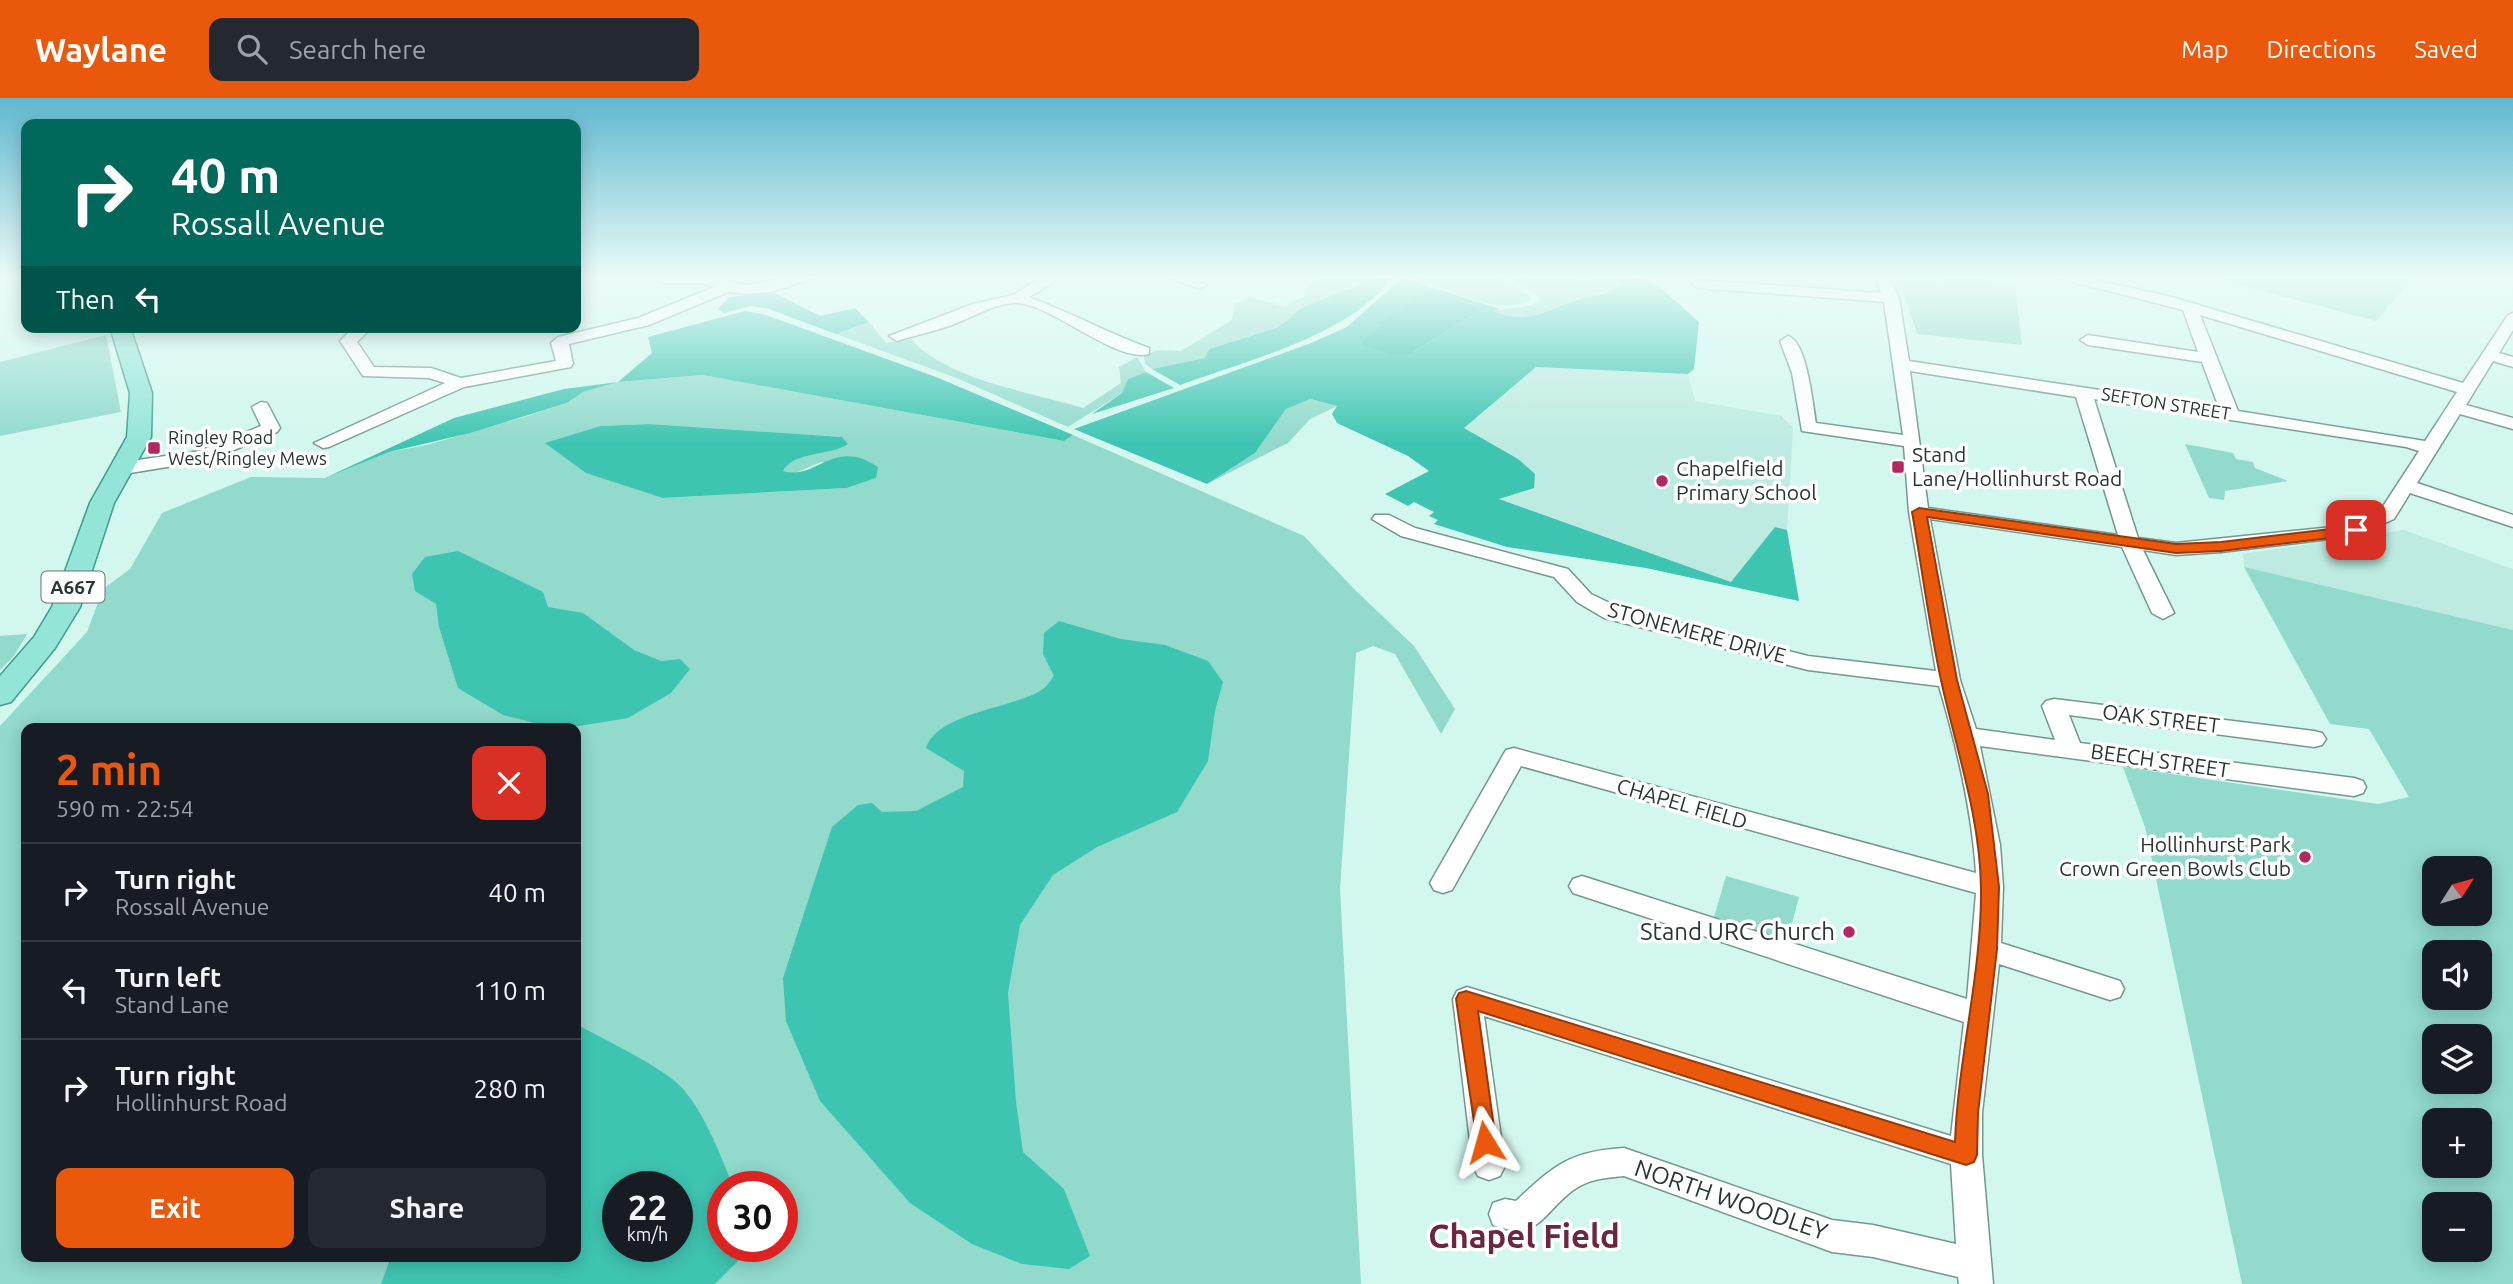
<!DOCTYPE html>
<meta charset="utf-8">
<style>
body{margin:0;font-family:Ubuntu,sans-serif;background:#242831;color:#f1f3f6;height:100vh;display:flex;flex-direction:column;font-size:26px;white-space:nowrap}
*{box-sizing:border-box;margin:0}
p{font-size:23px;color:#9ea1a6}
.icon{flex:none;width:38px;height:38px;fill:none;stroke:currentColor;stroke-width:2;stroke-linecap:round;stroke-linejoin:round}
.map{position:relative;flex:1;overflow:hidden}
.details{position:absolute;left:21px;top:625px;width:560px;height:539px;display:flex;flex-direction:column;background:#171b24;border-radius:14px;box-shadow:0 4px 18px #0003}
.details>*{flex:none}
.top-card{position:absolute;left:21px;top:21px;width:560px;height:214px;border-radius:14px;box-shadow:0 4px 18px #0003;background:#00695c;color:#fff;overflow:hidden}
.needle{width:46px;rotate:53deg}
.controls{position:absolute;left:2422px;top:758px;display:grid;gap:14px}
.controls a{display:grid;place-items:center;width:70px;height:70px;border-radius:14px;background:#171b24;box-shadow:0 4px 18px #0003;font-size:35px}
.speed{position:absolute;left:602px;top:1073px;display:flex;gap:14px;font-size:35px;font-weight:700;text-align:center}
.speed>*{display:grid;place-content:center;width:91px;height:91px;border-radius:50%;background:#171b24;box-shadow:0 4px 18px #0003;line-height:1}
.speed small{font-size:18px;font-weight:400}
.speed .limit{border:10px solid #d22;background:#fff;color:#111}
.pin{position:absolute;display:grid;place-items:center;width:60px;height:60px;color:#fff;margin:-30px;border-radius:14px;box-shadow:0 4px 10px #0006}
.me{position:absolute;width:77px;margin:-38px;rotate:352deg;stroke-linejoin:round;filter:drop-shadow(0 0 5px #0008)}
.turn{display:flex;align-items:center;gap:24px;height:147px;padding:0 35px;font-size:32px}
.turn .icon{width:91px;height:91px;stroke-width:2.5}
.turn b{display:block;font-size:49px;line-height:60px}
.then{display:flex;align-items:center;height:66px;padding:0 35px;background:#0003;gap:14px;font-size:26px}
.round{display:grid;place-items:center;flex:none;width:74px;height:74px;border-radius:14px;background:#242831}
.headline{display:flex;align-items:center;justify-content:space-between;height:119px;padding:0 35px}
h1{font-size:42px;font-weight:700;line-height:52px;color:#ea580c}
.button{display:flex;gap:14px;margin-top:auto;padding:14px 35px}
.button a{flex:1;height:80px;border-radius:14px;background:#ea580c;color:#fff;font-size:28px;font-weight:700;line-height:80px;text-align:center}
.button a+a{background:#242831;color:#f1f3f6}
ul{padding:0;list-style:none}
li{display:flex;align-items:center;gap:21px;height:98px;padding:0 35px;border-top:2px solid #363941}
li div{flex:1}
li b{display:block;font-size:26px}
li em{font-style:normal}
header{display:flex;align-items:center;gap:42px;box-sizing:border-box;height:98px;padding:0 35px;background:#ea580c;color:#fff}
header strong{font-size:33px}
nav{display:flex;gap:38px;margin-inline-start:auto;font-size:24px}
.search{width:490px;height:63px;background:#242831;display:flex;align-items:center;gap:18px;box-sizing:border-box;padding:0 24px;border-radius:14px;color:#9ea1a6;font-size:26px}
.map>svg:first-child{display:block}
</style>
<header>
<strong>Waylane</strong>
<div class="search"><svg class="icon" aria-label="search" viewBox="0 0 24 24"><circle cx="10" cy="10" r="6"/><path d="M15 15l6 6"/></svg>Search here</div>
<nav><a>Map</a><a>Directions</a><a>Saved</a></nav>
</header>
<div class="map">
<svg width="2513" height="1186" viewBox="0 0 2513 1186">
<rect width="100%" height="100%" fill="#d1f7ef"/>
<g fill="#bdebe1">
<path d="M 1536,269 L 1688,276 L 1695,303 L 1782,318 L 1793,330 L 1787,432 L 1799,503 L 1731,484 L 1498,401 L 1464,330 Z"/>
<path d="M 2404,432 L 2513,471 L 2513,532 L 2244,469 L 2243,456 Z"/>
</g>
<g fill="#91dacc" fill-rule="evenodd">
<path d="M 1316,179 L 1380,179 L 1303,209 L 1279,229 L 1209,251 L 1205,260 L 1152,271 L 1145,266 L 1144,257 L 1158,252 L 1181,253 L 1232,222 L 1234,207 L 1249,199 L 1284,208 L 1307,197 L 1305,195 Z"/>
<path d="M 1411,179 L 1497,179 L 1529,197 L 1531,202 C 1496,219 1445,190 1411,179 Z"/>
<path d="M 1506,179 L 1569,179 L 1583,183 L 1594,179 L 1639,179 C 1626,181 1621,187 1610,193 C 1600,199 1590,199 1579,201 C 1542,210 1534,229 1491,213 L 1532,207 L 1541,202 L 1536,196 Z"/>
<path d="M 1941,179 L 1970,179 L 2015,187 L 2022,247 L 1917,236 L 1899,181 L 1942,184 Z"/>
<path d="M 2210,179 L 2414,179 L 2376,223 Z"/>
<path d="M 869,224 L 886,245 L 911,241 C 945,281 1033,295 1083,310 L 1121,285 L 1119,269 L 1137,259 L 1146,274 L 1128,281 L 1122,295 L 1068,329 L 954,279 L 836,236 Z"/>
<path d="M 106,237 L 121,314 L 0,338 L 0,264 Z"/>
<path d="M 703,277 L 1064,343 L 1073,337 L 1304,438 L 1354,491 L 1414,548 L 1455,611 L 1441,636 L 1395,556 L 1373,548 L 1356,555 L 1340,791 L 1361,1186 L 0,1186 L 0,628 L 87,534 L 103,491 L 130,471 L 162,415 L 251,379 L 325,380 L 389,354 L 427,347 L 524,319 L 567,305 L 583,294 L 618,284 ZM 649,326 L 842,339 L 787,366 L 783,373 L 793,376 L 821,364 L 876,380 L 847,390 L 663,400 L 546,345 L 600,328 ZM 26,630 L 576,630 L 576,1158 L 26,1158 ZM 618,1088 L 677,1088 L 677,1148 L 618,1148 ZM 723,1088 L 782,1088 L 782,1148 L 723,1148 Z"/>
<path d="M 1309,301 L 1337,308 L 1310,321 L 1288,345 L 1207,386 L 1255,355 L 1286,311 Z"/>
<path d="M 2185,346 L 2233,355 L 2236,361 L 2253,364 L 2255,370 L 2288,383 L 2225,393 L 2224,402 L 2209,400 Z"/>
<path d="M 2244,469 L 2513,532 L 2513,1186 L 2242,1186 L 2145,729 L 2123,669 L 2378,706 L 2409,699 L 2369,631 L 2330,626 ZM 2434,770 L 2480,770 L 2480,816 L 2434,816 ZM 2480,854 L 2480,900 L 2434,900 L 2434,854 ZM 2434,938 L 2480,938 L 2480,984 L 2434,984 ZM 2434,1022 L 2480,1022 L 2480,1068 L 2434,1068 ZM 2434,1106 L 2480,1106 L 2480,1152 L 2434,1152 Z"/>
<path d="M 27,536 L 14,558 L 0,572 L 0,538 Z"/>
<path d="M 1726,778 L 1799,799 L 1786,848 L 1718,826 L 1719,821 L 1714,819 Z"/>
</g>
<g fill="#3ec5b1" fill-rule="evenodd">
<path d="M 1380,179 L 1391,179 C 1356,236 1241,264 1180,287 L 1152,271 L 1205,260 L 1209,251 L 1279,229 L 1303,209 Z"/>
<path d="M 1639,179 L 1655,185 L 1699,224 L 1694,271 L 1688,276 L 1536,269 L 1464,330 L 1518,361 L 1535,376 L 1534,390 L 1499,401 L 1731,484 L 1775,429 L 1787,432 L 1799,503 L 1646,470 L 1507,449 L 1434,426 L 1438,422 L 1429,418 L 1434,414 L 1414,404 L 1408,408 L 1385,396 L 1429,373 L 1408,358 L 1337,325 L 1332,316 L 1337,308 L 1310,301 L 1286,311 L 1255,355 L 1207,386 L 1074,331 L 1311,245 L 1347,229 L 1402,180 L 1500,211 L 1493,213 C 1529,228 1544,212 1577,202 C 1588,198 1599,199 1609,193 C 1620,187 1626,181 1639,179 ZM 1458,202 L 1478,208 L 1474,216 L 1412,255 Z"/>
<path d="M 775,195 L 820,218 L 855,210 L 869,224 L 836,236 L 766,210 L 750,208 L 724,215 L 718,211 L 729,199 Z"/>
<path d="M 745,213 L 766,217 L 936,279 L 1073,337 L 1064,343 L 703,277 L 618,284 L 583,294 L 567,305 L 470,335 L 389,354 L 325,380 L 454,320 L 564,291 L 618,284 L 652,255 L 648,239 Z"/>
<path d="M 1146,274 L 1174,290 L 1092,316 L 1122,295 L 1128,281 Z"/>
<path d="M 649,326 L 842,339 L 848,346 C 831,358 794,353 783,373 C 817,383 833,339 878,369 L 876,380 L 847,390 L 663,400 L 586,375 L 545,345 L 600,328 Z"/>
<path d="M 458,453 L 543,494 L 548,509 L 583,515 L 634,552 L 661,563 L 680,561 L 690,571 L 671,595 L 628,620 L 567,630 L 554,630 L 503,617 L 458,590 L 439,529 L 436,506 L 415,493 L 412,476 L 425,459 Z"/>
<path d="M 1059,523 L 1121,541 L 1165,547 L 1208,563 L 1223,584 L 1215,613 L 1208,663 L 1177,714 L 1097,749 L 1053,777 L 1020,827 L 1008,895 L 1016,1004 L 1023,1054 L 1064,1091 L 1090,1158 L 1069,1171 L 1022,1166 L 972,1146 L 910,1105 L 820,1003 L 786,923 L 783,880 L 832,729 L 858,707 L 872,705 L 882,714 L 916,713 L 963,689 L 964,673 L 926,650 C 937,614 1017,610 1043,591 C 1047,588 1051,582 1054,578 L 1043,556 L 1044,535 Z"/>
<path d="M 576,926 C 601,940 667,971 683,991 C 706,1018 720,1056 733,1088 L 723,1088 L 723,1148 L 740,1148 L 738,1163 L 715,1186 L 381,1186 L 391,1159 L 576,1158 ZM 618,1088 L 677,1088 L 677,1148 L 618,1148 Z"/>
</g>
<path fill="#34bdaa" d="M 1429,192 L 1479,209 L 1474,216 L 1412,255 L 1396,258 L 1361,246 L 1387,221 Z"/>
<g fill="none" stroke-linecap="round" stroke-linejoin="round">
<defs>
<g id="minor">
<path d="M 652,179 L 717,179 L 745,187 L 795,179 L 818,179 L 771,194 L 745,196 L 728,194 L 649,227 L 569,246 L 573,266 L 571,269 L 464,289 L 329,349 L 323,350 L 314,345 L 445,285 L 429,280 L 363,278 L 340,243 L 354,229 L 372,229 L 357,244 L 374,269 L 431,270 L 461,280 L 556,263 L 551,245 L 558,239 L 638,220 L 714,189 C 696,179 667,192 652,179 Z"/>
<path d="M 1042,179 L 1062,179 L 1029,199 C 1070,214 1107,235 1149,250 L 1149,256 C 1115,265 1049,204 1015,205 C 991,206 971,221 949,228 C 934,233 918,237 903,241 L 897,243 L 889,238 L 973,206 L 1013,197 Z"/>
<path d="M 1166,179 L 1189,179 L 1207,187 L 1200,191 Z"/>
<path d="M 1876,179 L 1890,179 L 1899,200 L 1909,263 L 2219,310 L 2202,264 L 2088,247 L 2080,242 L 2088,237 L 2198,254 L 2183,212 L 2054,179 L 2082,179 L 2168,198 L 2463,285 L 2508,217 L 2513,215 L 2513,232 L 2499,255 L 2513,259 L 2513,269 L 2493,263 L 2466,307 L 2513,320 L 2513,331 L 2460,316 L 2417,385 L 2513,417 L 2513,429 L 2410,395 L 2394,421 L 2356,438 L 2221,454 L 2176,457 L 2143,452 L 2174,515 L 2163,521 L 2152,515 L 2122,449 L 1930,421 L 1960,582 L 1976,631 L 2055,642 L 2042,608 L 2046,603 L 2054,601 L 2314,633 L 2322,635 L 2326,641 L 2322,647 L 2314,649 L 2069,617 L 2080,645 L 2354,680 L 2363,683 L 2366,689 L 2363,695 L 2354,698 L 1980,648 L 2000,747 L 2003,789 L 2001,845 L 2120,883 L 2124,891 L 2120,899 L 2110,902 L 1999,866 L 1982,1015 L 1982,1057 L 1993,1186 L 1959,1186 L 1958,1179 L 1873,1159 L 1832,1154 L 1624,1078 C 1604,1080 1588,1081 1572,1093 C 1541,1117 1538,1144 1493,1127 L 1489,1116 L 1493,1105 L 1505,1101 L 1516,1103 C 1554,1067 1571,1053 1624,1050 L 1832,1122 L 1873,1127 L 1956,1146 L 1951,1066 L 1484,918 L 1505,1068 L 1500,1078 L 1489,1082 L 1478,1078 L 1473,1068 L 1453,901 L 1457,893 L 1467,889 L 1951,1038 L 1964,924 L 1573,795 L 1569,788 L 1573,781 L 1582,778 L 1967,901 L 1976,795 L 1521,668 L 1452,792 L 1443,795 L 1434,792 L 1430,785 L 1506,652 L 1514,650 L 1976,775 C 1972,712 1957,649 1939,588 L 1808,572 L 1604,520 L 1577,504 L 1554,479 L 1401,438 L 1372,421 L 1375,417 L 1389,417 L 1415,430 L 1568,471 L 1591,496 L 1620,510 L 1808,558 L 1936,573 L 1909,414 L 1904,348 L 1802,333 L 1792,275 L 1780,243 L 1788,238 C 1807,243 1813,307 1816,325 L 1903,337 L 1884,204 L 1698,190 L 1691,186 L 1698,182 L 1881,195 ZM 2200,217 L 2457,294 L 2425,343 L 2238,313 ZM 1910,273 L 2076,299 L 2118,437 L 1928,410 ZM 2094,301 L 2406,349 L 2419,353 L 2380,413 L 2352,427 L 2176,445 L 2138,440 Z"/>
<path d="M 261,304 L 267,305 L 280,330 L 277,334 L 210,362 L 124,376 L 115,370 L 124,364 L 200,353 L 261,328 L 252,309 Z"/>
</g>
<path id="major" d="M 110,229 L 130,229 L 152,295 L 151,339 L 114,405 L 80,509 L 55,550 L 11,604 L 0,607 L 0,578 L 34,539 L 52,509 L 90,405 L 127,339 L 130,295 Z"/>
</defs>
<use href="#minor" stroke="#73978f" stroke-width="3"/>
<use href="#major" stroke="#3f9c8e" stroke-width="3"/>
<use href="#minor" fill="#fff" fill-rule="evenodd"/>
<use href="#major" fill="#93e5d8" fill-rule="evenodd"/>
</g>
<linearGradient id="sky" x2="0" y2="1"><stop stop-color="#60b8cf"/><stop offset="0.52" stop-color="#eafbf8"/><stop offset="1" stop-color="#eafbf8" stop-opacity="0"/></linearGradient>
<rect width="2513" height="345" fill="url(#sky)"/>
<path fill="#ea580c" stroke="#983908" stroke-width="2" d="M 1919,410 L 2176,446 L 2221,444 L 2356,428 L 2363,432 L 2356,437 L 2221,453 L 2176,455 L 1927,419 L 1957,582 L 1988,696 L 1999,789 L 1997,851 L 1978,1015 L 1977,1057 L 1974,1064 L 1966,1067 L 1478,913 L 1496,1044 L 1493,1051 L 1485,1054 L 1478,1051 L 1456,901 L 1459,895 L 1466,893 L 1955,1044 C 1958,959 1982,875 1981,790 C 1980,718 1956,651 1941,582 C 1929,527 1922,470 1912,414 Z"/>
<g fill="#b42862" stroke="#fff" stroke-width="2.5">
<rect x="147" y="343" width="14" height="14" rx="3.5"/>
<rect x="1891" y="362" width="14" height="14" rx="3.5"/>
<circle cx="1662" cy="383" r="7"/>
<circle cx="2305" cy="759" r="7"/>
<circle cx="1849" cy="834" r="7"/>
</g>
<g text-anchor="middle" stroke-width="7" stroke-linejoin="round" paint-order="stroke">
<g font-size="18" fill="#283734" stroke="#fff">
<text transform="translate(2166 306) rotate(9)" y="6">SEFTON STREET</text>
</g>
<g font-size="18" fill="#283734" stroke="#fff" text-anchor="start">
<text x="168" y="346">Ringley Road<tspan x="168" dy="21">West/Ringley Mews</tspan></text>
</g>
<rect fill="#fff" stroke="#687371" stroke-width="2" x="41.5" y="473.5" width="63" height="31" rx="5"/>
<g font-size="19" font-weight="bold" fill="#283734">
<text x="73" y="496">A667</text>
</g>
<g font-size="21" fill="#283734" stroke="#fff" text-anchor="start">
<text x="1912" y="364">Stand<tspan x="1912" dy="24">Lane/Hollinhurst Road</tspan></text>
<text x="1676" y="378">Chapelfield<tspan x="1676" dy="24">Primary School</tspan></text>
<text x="2291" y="754" text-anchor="end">Hollinhurst Park<tspan x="2291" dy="24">Crown Green Bowls Club</tspan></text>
</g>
<g font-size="21" fill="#283734" stroke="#fff">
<text transform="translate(1697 535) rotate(15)" y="7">STONEMERE DRIVE</text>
<text transform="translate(2161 621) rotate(7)" y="7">OAK STREET</text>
<text transform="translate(2160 663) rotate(8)" y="7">BEECH STREET</text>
<text transform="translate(1682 706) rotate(16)" y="7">CHAPEL FIELD</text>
</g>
<g font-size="24" fill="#283734" stroke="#fff" text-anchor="end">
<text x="1835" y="842">Stand URC Church</text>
</g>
<g font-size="24" fill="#283734" stroke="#fff">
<text transform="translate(1731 1102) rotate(19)" y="8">NORTH WOODLEY</text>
</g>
<g font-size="33" font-weight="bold" fill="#6b273f" stroke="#fff">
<text x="1524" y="1150">Chapel Field</text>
</g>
</g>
</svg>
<div class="controls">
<a><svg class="needle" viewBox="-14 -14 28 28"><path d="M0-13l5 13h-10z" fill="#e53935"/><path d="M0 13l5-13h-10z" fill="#9ea1a6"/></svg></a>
<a><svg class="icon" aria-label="sound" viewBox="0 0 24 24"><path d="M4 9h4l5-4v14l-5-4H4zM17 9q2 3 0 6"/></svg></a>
<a><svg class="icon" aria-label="layers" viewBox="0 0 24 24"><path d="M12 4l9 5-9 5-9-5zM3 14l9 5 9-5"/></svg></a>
<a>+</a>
<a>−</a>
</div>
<div class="speed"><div>22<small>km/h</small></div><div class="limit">30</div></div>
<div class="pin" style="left:2356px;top:432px;background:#d93025"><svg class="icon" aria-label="arrive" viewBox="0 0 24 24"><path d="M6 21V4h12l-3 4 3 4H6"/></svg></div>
<svg class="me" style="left:1485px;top:1044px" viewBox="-20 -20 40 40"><path d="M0-17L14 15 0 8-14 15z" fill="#ea580c" stroke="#fff" stroke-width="4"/></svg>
<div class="top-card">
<div class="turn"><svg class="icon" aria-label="right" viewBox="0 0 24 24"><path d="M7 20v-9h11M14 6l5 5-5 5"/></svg><div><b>40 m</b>Rossall Avenue</div></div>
<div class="then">Then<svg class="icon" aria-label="left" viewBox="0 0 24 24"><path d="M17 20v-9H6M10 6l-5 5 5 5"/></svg></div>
</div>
<section class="details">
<div class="headline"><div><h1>2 min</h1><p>590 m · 22:54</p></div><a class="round" style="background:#d93025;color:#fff"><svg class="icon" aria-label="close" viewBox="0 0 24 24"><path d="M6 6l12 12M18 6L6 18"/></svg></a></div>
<ul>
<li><svg class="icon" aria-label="right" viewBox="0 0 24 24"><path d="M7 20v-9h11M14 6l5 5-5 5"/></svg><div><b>Turn right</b><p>Rossall Avenue</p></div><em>40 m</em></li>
<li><svg class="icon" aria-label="left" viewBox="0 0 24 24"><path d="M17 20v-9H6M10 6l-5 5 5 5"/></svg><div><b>Turn left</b><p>Stand Lane</p></div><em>110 m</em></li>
<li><svg class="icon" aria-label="right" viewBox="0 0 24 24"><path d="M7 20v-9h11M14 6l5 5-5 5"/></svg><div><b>Turn right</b><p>Hollinhurst Road</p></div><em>280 m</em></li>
</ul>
<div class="button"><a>Exit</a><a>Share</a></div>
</section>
</div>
